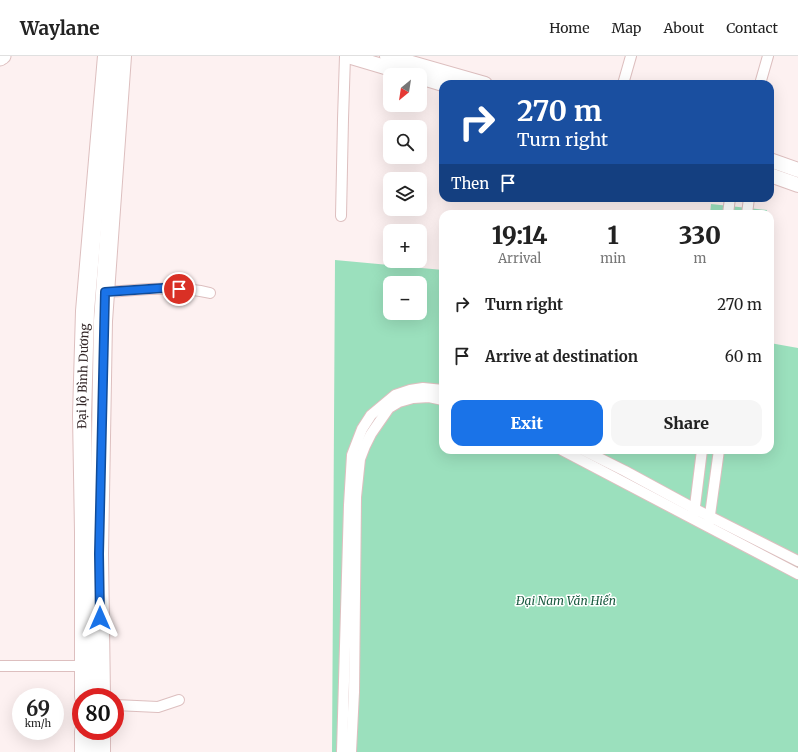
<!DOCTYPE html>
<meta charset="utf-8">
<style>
body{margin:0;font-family:Merriweather,serif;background:#f6f6f6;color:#222;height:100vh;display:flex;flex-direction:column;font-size:15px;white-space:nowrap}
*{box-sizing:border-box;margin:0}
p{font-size:13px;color:#767676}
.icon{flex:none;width:22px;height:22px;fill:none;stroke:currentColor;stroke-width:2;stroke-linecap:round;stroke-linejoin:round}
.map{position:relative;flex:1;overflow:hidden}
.panel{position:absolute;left:439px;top:154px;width:335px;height:244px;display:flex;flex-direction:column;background:#fff;border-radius:12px;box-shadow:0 4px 16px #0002}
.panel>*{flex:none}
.guide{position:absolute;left:439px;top:24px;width:335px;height:122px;border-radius:12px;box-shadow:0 4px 16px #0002;background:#1a4fa0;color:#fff;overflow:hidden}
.needle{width:26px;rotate:210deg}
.tools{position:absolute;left:383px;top:12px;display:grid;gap:8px}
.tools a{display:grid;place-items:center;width:44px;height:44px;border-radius:8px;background:#fff;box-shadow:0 4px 16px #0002;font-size:20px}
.speed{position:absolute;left:12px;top:632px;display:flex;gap:8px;font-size:20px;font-weight:700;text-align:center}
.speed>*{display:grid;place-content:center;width:52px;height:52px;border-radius:50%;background:#fff;box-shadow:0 4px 16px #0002;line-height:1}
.speed small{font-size:10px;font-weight:400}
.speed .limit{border:6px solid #d22;background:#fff;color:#111}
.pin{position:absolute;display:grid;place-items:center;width:34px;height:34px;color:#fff;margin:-17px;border:2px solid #fff;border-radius:50%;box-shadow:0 1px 4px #0007}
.me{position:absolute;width:44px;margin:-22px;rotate:0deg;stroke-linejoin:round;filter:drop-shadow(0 0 3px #0008)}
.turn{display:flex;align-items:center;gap:14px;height:84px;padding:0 12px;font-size:18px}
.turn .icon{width:52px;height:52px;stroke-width:2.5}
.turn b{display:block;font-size:28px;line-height:34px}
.then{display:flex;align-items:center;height:38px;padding:0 12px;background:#0003;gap:8px;font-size:15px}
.eta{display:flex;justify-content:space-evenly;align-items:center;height:68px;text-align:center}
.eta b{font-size:24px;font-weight:800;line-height:28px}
.primary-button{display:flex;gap:8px;margin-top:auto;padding:8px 12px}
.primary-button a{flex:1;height:46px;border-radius:12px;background:#1a73e8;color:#fff;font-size:16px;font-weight:800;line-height:46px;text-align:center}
.primary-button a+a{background:#f6f6f6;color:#222}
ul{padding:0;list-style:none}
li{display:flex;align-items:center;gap:12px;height:52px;padding:0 12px}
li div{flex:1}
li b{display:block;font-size:15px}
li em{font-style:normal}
header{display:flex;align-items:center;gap:24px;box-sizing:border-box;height:56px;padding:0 20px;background:#fff;border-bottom:1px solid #e0e0e0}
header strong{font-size:19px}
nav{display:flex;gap:22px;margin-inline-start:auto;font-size:14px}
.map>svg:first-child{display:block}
</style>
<header>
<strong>Waylane</strong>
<nav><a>Home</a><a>Map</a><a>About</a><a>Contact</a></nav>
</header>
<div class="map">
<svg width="798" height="696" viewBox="0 0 798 696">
<rect width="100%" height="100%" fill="#fdf1f1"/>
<g fill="#9be0bd" fill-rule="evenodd">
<path d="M 711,148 L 767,154 L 766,158 L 710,158 Z"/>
<path d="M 335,204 L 443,214 L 443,394 L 770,394 L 770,287 L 798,292 L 798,696 L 332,696 ZM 390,227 L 420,227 L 420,257 L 390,257 Z"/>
</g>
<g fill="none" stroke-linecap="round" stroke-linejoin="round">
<defs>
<g id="street">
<path d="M 623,28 L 631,0"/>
<path d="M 760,28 L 768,0"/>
<path d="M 728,158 L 730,142"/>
<path d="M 747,158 L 749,142"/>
<path d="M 341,160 L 343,63 L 345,0"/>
<path d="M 105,236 C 140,234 176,229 210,237"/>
<path d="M 562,394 L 798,518"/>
<path d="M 583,394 L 625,415 L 695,453 L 798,505"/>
<path d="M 694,458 L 702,394"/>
<path d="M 709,466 L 719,394"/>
<path d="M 0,610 L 84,610"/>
<path d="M 115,649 L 158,651 L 179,644"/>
<path d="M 342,696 L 349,449 L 352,399 L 362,373 L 371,359 L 395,339 L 410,334 L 423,332 L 443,334"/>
<path d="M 351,696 L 354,636 L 356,441 L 360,403 L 365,390 L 371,378 L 389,352 L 399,346 L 413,342 L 429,341 L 443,344"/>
</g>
<g id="secondary">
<path d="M 348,0 L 412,19"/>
<path d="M 387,0 L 485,28"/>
<path d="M 420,21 L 443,28"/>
<path d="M 770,104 L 798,114"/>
<path d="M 770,119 L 798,129"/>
</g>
<path id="primary" d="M 0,2 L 3,0"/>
<g id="highway">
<path id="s1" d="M 84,641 L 84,476 L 82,359 L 85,255 L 107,0"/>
<path d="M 101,641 L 99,498 L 103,265 L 122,0"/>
<path d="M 84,675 L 84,696"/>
<path d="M 101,675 L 101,696"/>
</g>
</defs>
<use href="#street" stroke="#ddbfbf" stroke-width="12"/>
<use href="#secondary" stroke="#ddbfbf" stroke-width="16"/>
<use href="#primary" stroke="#ddbfbf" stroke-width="17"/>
<use href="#highway" stroke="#ddbfbf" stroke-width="20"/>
<use href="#street" stroke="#fff" stroke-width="10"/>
<use href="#secondary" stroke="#fff" stroke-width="14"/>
<use href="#primary" stroke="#fff" stroke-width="15"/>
<use href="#highway" stroke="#fff" stroke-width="18"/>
</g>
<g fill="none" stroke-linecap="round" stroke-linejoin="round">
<defs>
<path id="route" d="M 100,562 L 99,498 L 105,236 L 164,232 L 179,233"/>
</defs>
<use href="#route" stroke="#114b97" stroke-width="10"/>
<use href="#route" stroke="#1a73e8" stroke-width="7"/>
</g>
<g text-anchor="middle" stroke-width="3" stroke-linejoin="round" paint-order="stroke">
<g font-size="12" fill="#332728" stroke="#fff">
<text dy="4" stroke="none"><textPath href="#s1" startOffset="321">Đại lộ Bình Dương</textPath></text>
</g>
<g font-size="12" font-style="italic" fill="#1a5b40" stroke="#fff">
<text x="566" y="549">Đại Nam Văn Hiến</text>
</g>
</g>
</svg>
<div class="tools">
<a><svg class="needle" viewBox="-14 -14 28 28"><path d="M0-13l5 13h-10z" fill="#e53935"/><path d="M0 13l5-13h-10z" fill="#767676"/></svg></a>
<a><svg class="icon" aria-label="search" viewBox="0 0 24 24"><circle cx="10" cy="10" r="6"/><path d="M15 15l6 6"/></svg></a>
<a><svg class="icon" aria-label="layers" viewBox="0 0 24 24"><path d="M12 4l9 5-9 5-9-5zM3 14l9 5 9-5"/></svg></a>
<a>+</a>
<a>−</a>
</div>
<div class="speed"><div>69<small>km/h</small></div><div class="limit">80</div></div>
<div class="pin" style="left:179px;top:233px;background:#d93025"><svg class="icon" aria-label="arrive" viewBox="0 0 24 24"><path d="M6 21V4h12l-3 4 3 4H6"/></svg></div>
<svg class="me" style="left:100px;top:562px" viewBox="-20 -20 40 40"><path d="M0-17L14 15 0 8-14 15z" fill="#1a73e8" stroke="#fff" stroke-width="4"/></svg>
<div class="guide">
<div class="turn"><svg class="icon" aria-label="right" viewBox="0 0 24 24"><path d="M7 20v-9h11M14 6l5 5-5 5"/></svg><div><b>270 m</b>Turn right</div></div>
<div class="then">Then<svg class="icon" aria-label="arrive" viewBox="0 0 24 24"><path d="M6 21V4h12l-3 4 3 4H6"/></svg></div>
</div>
<section class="panel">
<div class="eta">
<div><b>19:14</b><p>Arrival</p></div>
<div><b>1</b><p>min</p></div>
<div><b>330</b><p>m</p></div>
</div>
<ul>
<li><svg class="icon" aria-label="right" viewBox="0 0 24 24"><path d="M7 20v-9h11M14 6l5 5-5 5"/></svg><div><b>Turn right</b></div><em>270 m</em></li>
<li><svg class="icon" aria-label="arrive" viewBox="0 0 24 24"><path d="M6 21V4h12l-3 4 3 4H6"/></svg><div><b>Arrive at destination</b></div><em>60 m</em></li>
</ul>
<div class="primary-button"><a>Exit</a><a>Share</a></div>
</section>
</div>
